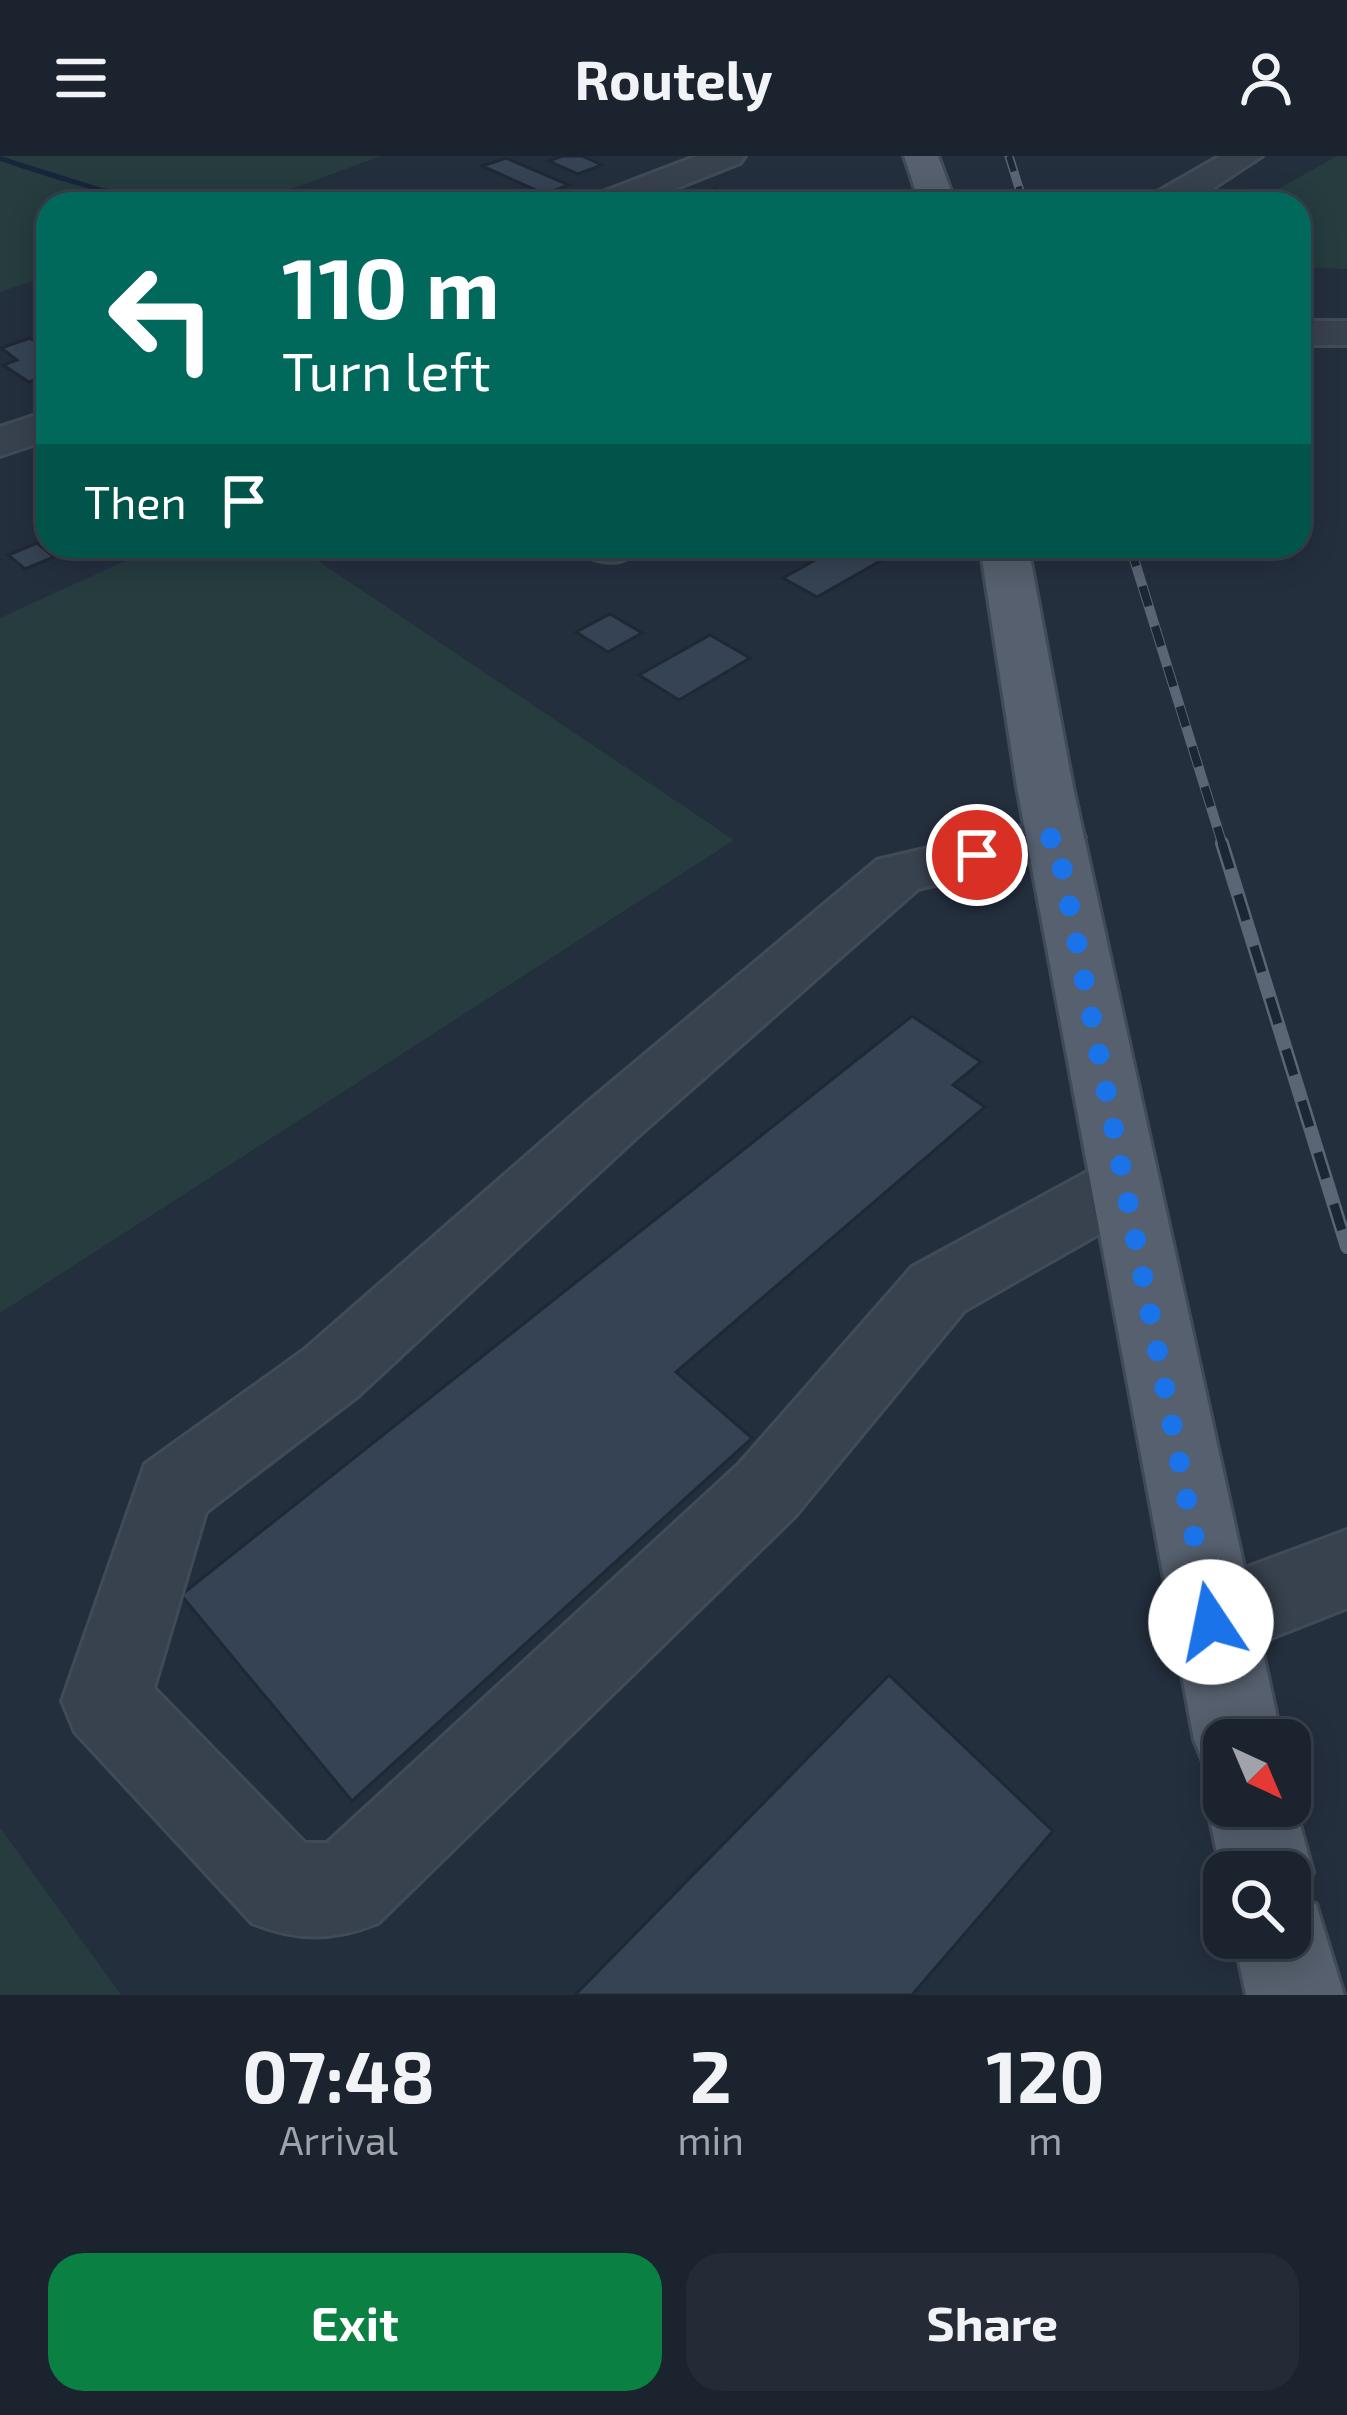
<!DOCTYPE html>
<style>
body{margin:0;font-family:"Exo 2",sans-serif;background:#242b36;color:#f1f3f6;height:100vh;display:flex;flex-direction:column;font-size:45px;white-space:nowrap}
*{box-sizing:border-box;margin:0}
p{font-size:39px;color:#a0a4aa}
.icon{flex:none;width:66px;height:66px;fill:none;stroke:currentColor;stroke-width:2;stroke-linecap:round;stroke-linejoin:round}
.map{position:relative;height:1839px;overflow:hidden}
.details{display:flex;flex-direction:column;background:#1b232e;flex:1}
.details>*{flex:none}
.banner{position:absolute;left:36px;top:36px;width:1275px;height:366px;border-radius:36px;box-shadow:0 6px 30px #0003,0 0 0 3px #39404a;background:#00695c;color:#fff;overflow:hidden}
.needle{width:78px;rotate:136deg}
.buttons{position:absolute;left:1203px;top:1563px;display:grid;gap:24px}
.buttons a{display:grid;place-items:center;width:108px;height:108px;border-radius:24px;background:#1b232e;box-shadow:0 6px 30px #0003,0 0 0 3px #39404a;font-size:60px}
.pin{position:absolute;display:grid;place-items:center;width:102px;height:102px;color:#fff;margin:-51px;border:6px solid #fff;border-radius:50%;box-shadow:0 3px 12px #0007}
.me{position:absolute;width:132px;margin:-66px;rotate:349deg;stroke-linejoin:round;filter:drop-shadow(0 0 9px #0008)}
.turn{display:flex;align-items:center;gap:42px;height:252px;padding:0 48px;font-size:54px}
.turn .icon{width:156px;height:156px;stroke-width:2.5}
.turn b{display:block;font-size:84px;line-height:102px}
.then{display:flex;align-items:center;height:114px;padding:0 48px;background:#0003;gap:24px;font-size:45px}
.eta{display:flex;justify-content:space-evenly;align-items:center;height:204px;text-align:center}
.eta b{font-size:72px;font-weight:700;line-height:84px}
.primary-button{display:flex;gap:24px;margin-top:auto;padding:24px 48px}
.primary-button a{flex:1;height:138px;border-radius:36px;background:#0b8043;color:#fff;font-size:48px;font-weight:700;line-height:138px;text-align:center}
.primary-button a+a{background:#242b36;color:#f1f3f6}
header{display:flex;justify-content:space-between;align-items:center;height:156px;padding:0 48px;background:#1b232e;font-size:54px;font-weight:700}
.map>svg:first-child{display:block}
</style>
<header><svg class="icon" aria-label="menu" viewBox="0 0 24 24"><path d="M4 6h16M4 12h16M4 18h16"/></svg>Routely<svg class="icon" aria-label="person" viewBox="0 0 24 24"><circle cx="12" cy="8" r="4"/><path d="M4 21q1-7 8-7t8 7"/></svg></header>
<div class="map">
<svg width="1347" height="1839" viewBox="0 0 1347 1839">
<rect width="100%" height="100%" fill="#242f3e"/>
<g fill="#263c3f">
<path d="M 0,0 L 381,0 L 250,48 L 48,48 L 48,120 L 0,136 Z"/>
<path d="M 1337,0 L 1347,0 L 1347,113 L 1299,111 L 1299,48 L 1252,48 Z"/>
<path d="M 158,390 L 296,390 L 734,684 L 0,1157 L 0,462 Z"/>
<path d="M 0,1672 L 121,1839 L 0,1839 Z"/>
</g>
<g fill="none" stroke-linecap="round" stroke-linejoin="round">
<path fill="#17263c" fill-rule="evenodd" d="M 0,0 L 102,32 L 199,48 C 127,48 67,27 0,5 Z"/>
</g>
<g fill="#364354" stroke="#1f2835" stroke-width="3">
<path d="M 562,0 L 582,0 L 602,9 L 578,18 L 549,5 Z"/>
<path d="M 506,2 L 569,29 L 545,38 L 482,10 Z"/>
<path d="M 715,33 L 750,48 L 679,48 Z"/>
<path d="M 30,182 L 48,193 L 48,219 L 29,226 L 3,209 L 17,204 L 1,192 Z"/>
<path d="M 37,387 L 54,401 L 25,413 L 8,399 Z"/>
<path d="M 840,390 L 855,390 L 882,404 L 817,441 L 783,422 Z"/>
<path d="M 610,458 L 642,477 L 608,496 L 576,476 Z"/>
<path d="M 710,479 L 750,502 L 679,544 L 639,519 Z"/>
<path d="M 912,860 L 981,906 L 953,929 L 985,951 L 676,1216 L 752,1282 L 352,1645 L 181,1439 Z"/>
<path d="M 889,1519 L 1053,1675 L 912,1839 L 575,1839 Z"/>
</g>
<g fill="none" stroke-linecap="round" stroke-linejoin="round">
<defs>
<g id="minor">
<path d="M 697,0 L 745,0 L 740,7 L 637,48 L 587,48 L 592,40 Z"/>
<path d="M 1220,0 L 1262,0 L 1189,48 L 1145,48 L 1150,40 Z"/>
<rect x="1299" y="165" width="48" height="24"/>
<path d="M 48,255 L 48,284 L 0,300 L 0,271 Z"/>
<path d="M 589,390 L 639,390 C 627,408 614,408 594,403 Z"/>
<path d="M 1056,662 L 1076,667 L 1085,681 L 1076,695 L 918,733 L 637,981 L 358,1240 L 206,1356 L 154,1532 L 305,1687 L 327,1687 L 739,1308 L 912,1111 L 1100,1009 L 1125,1001 L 1150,1009 L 1160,1029 L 1150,1049 L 964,1155 L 795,1360 L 378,1767 C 334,1785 296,1785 252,1767 L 75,1576 L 62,1545 L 145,1308 L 304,1194 L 589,945 L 877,704 Z"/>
<path d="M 1347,1374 L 1347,1452 L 1211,1506 L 1181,1494 L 1169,1465 L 1181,1436 Z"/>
</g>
<g id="major">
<path d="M 904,0 L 938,0 L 956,48 L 920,48 Z"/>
<path d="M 980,390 L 1028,390 L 1073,631 L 1282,1584 L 1224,1584 L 1224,1650 L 1290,1650 L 1290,1632 L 1313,1716 L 1302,1743 L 1316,1748 L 1344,1839 L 1246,1839 L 1234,1782 L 1290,1782 L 1290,1716 L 1224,1716 L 1224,1724 L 1221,1716 L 1207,1650 L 1219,1620 L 1207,1615 L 1194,1584 L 1017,631 Z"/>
</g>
</defs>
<use href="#minor" stroke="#414a57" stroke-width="6"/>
<use href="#major" stroke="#414a57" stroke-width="6"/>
<use href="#minor" fill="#38414e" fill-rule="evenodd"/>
<use href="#major" fill="#56606e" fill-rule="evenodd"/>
<defs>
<path id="rail-far2" d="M 1009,0 L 1024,48"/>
<path id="rail-far1" d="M 1130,390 L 1223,690"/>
<path id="rail" d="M 1222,687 L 1347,1091"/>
</defs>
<use href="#rail-far2" stroke="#5a6575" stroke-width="9"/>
<use href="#rail-far1" stroke="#5a6575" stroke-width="10"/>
<use href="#rail" stroke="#5a6575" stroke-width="14"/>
<use href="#rail-far2" stroke="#1d2633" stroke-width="6" stroke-dasharray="16" stroke-linecap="butt"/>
<use href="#rail-far1" stroke="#1d2633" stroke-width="8" stroke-dasharray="21" stroke-linecap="butt"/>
<use href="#rail" stroke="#1d2633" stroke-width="9" stroke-dasharray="27" stroke-linecap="butt"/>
</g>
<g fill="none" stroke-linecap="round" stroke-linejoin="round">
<path stroke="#1a73e8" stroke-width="21" stroke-dasharray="0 37.8" d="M 977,699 L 1056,681 L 1211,1466"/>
</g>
</svg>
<div class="buttons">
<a><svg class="needle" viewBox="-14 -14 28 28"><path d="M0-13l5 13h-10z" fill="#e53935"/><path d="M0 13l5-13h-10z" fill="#a0a4aa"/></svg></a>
<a><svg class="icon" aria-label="search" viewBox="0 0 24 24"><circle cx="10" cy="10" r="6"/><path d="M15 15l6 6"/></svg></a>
</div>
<div class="pin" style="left:977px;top:699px;background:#d93025"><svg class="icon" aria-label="arrive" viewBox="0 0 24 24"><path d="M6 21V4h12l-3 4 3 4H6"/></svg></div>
<svg class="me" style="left:1211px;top:1466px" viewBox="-20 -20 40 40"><circle r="19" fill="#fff"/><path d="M0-13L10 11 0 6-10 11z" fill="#1a73e8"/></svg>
<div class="banner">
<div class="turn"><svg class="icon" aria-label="left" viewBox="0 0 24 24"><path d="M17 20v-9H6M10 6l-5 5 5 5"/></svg><div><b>110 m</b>Turn left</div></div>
<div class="then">Then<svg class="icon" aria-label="arrive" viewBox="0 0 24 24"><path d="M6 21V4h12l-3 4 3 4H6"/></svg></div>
</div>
</div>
<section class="details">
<div class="eta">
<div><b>07:48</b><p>Arrival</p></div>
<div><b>2</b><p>min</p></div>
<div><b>120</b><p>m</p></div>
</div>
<div class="primary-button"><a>Exit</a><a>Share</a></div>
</section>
